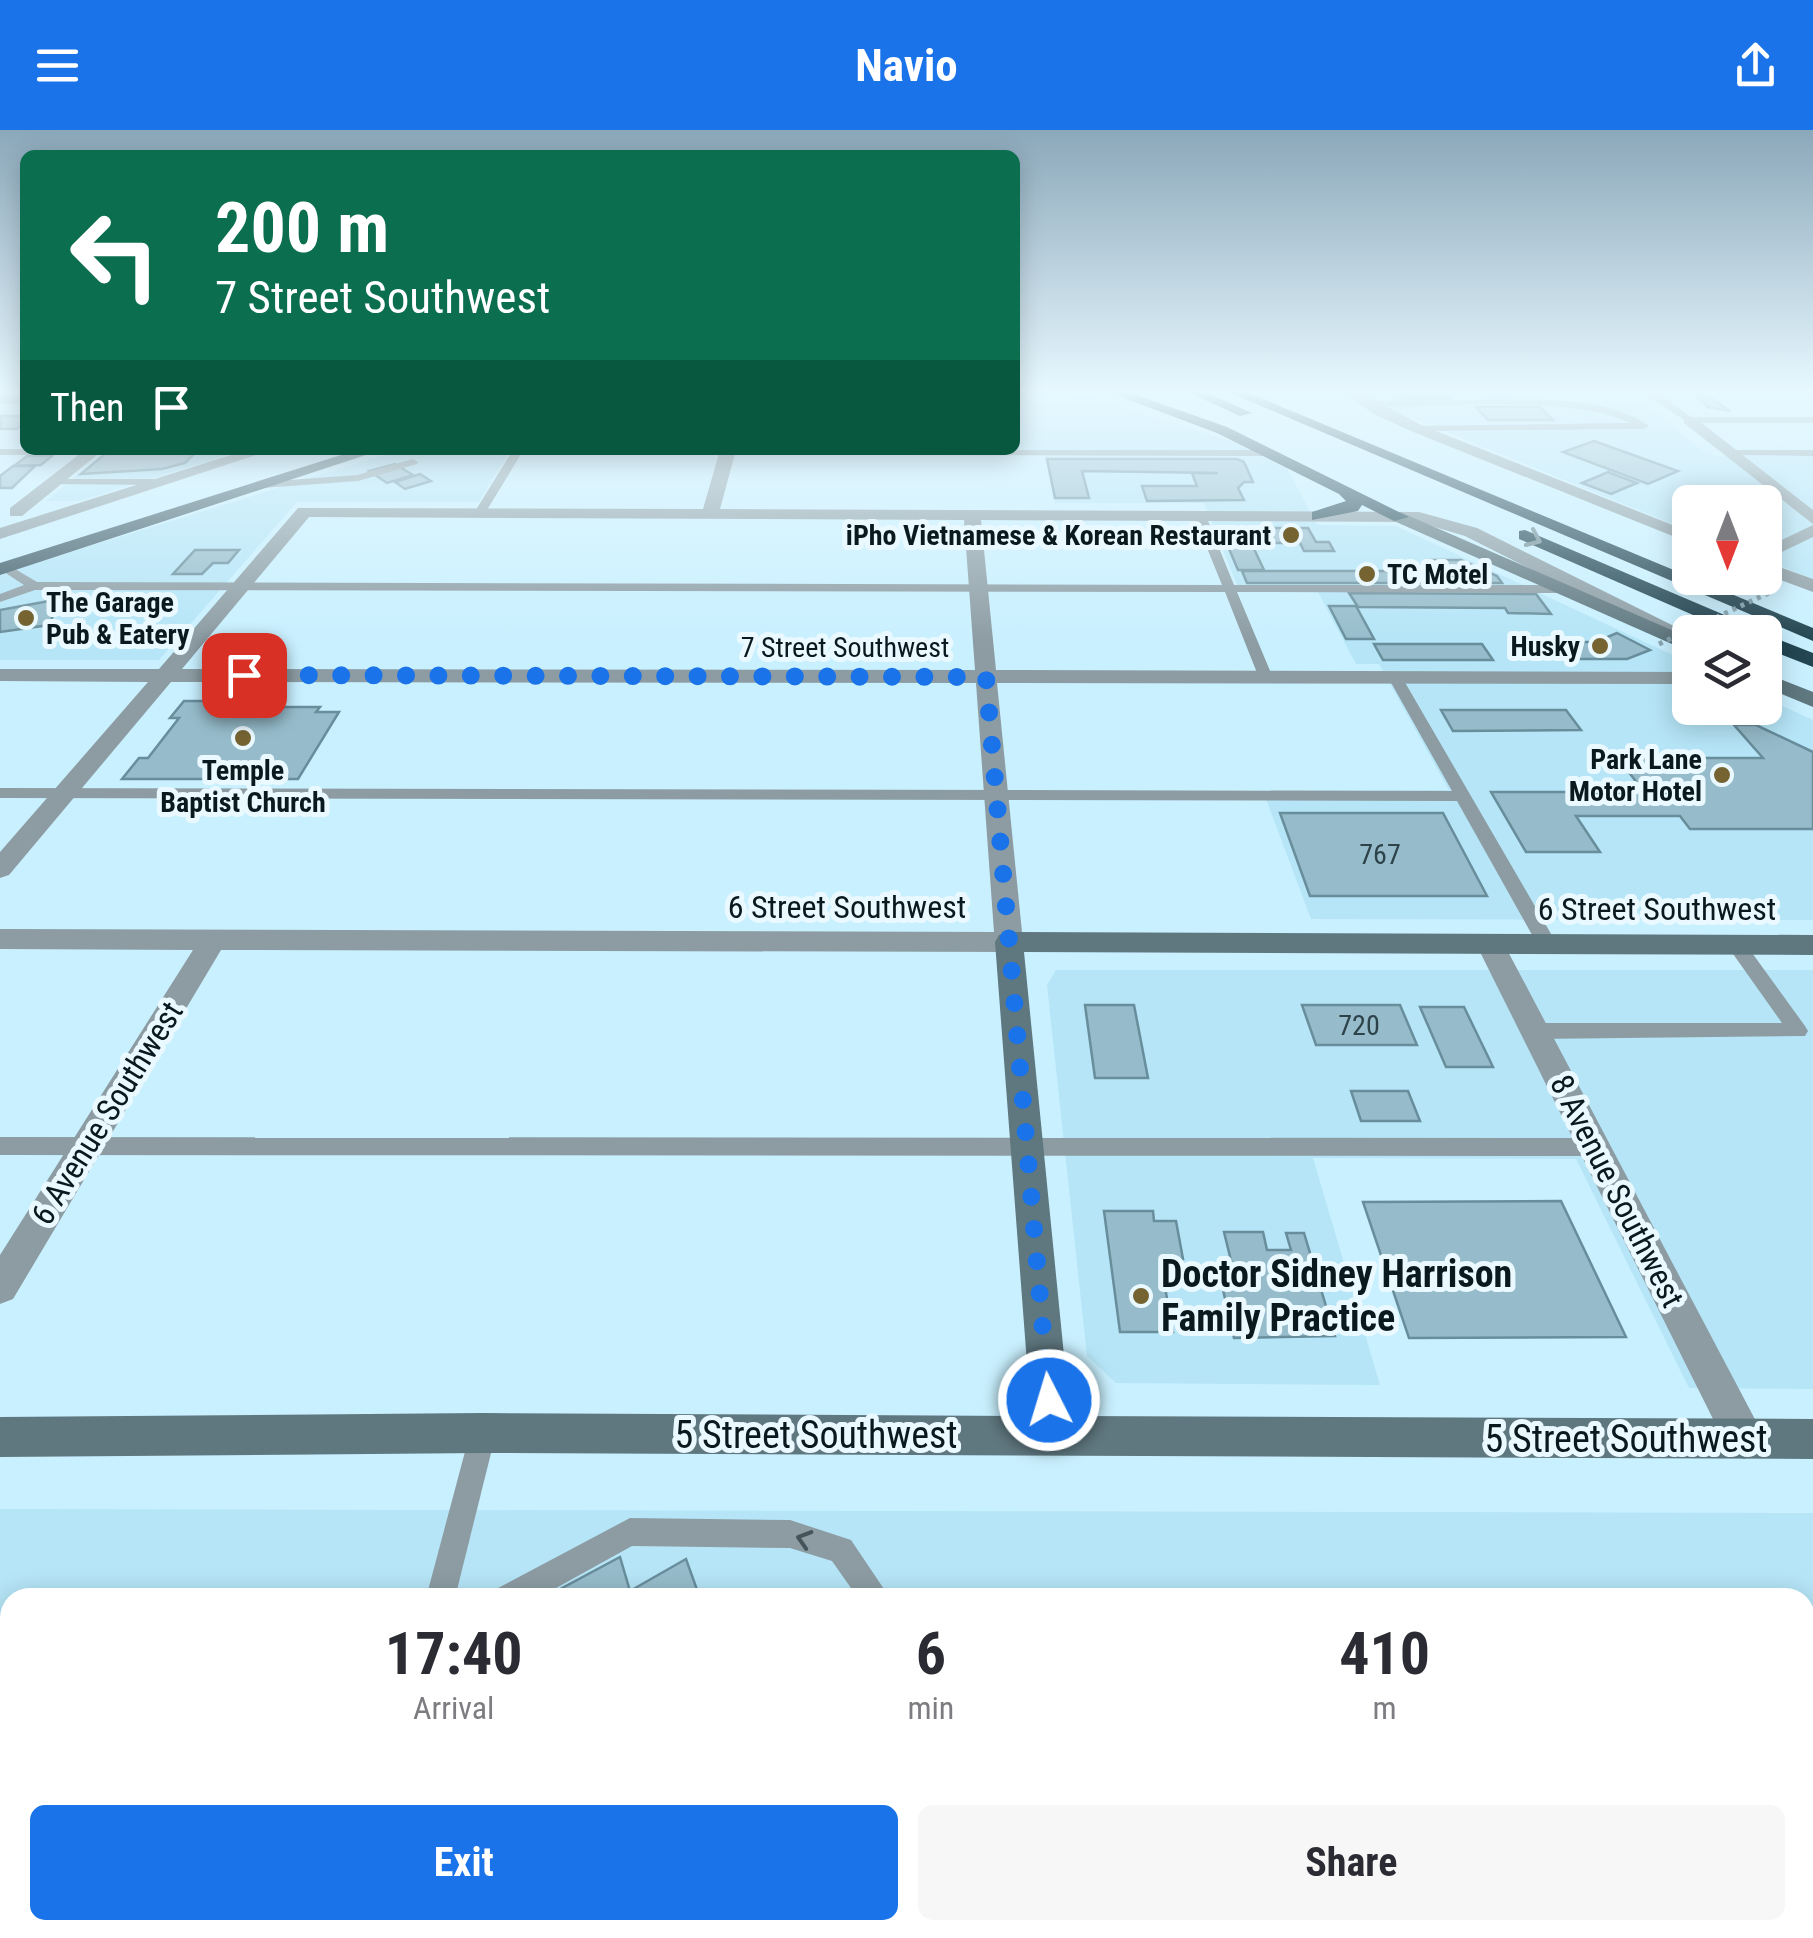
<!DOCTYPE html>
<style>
body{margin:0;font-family:"Roboto Condensed",sans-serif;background:#f7f7f7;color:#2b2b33;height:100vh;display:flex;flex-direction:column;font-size:38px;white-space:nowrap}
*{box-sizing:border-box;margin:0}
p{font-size:32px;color:#7c7c81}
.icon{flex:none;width:55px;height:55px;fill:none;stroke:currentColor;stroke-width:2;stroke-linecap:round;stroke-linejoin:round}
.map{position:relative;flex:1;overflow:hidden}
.side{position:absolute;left:0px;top:1458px;width:1815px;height:352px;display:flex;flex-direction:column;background:#fff;border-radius:30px 30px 0 0;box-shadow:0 5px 25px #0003}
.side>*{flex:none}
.guide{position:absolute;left:20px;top:20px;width:1000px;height:305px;border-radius:15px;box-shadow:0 5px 25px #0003;background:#0b6e4f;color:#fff;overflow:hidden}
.needle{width:65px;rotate:180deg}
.controls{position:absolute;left:1672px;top:355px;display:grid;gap:20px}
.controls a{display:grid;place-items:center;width:110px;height:110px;border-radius:15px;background:#fff;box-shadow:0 5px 25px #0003;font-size:50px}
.pin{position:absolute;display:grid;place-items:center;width:85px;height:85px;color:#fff;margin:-42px;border-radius:20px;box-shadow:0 5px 15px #0006}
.me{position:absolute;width:110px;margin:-55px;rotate:355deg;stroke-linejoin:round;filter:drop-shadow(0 0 8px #0008)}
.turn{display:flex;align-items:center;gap:35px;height:210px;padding:0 30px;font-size:45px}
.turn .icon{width:130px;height:130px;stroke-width:2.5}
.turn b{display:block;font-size:70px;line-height:85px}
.then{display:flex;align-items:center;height:95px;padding:0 30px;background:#0003;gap:20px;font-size:38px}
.eta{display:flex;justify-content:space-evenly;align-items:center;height:170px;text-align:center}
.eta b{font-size:60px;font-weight:700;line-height:70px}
.button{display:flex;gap:20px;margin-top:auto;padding:20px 30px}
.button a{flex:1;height:115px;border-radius:15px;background:#1a73e8;color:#fff;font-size:40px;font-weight:700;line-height:115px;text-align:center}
.button a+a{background:#f7f7f7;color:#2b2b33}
header{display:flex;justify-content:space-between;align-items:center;height:130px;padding:0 30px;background:#1a73e8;color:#fff;font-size:45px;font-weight:700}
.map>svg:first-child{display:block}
</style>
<header><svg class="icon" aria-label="menu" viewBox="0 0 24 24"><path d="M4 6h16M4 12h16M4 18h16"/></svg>Navio<svg class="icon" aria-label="share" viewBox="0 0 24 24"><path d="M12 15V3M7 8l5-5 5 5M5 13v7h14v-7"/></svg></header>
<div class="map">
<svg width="1813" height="1808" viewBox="0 0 1813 1808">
<rect width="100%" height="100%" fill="#c9f0ff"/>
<g fill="#b5e5f7" fill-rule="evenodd">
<path d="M 1015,259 L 1063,259 L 1237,313 L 1287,338 L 1317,395 L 1396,396 L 1690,533 L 1690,578 L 1765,578 L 1765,568 L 1813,590 L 1813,790 L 1311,789 L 1263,661 L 1449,660 L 1379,534 L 1356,534 L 1318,462 L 1240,462 L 1204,373 L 1055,373 L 1043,320 L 1015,320 Z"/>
<path d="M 1359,259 L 1506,259 L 1519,271 L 1642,271 L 1703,321 L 1717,326 L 1813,326 L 1813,449 L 1765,430 L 1765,372 L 1690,372 L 1690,401 L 1390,279 Z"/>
<path d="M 108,320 L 243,320 L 79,371 L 46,371 Z"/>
<path d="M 400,320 L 510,320 L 479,372 L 297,372 L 159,530 L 0,530 L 0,444 Z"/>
<path d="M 1056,840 L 1813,840 L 1813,1259 L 1689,1258 L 1576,1029 L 1313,1028 L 1380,1255 L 1116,1253 L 1087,1226 L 1047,855 Z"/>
<path d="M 0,1379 L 1813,1383 L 1813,1808 L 0,1808 ZM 10,1468 L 1805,1468 L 1805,1800 L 10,1800 Z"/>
</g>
<g fill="#96bccb" stroke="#688d9b" stroke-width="2.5">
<path d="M 1390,259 L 1437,259 L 1449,269 L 1397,268 Z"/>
<path d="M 1693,263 L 1703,263 L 1730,281 L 1708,277 Z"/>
<path d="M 1476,277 L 1540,277 L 1553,290 L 1488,290 Z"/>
<path d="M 1,286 L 25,286 L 25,293 L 17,299 L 0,299 Z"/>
<path d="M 1594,311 L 1678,341 L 1648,354 L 1563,322 Z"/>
<path d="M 105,324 L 194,324 L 185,333 L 162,339 L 81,344 Z"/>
<path d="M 53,325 L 41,335 L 14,336 L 27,326 Z"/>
<path d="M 1047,329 L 1237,329 L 1244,332 L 1253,352 L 1244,352 L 1238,358 L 1244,370 L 1147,371 L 1142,356 L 1197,356 L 1192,343 L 1218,343 L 1082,341 L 1089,368 L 1055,368 Z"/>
<path d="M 395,334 L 413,345 L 387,353 L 369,341 Z"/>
<path d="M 13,336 L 35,336 L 12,358 L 0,358 L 0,346 Z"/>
<path d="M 1608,342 L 1637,353 L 1611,364 L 1582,353 Z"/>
<path d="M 420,344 L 431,351 L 405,359 L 395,352 Z"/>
<path d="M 1267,398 L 1308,398 L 1316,412 L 1329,412 L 1334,421 L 1304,421 L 1300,413 L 1275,413 Z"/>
<path d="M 1222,402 L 1246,402 L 1264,440 L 1238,440 Z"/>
<path d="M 195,420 L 239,420 L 228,433 L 213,433 L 202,444 L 173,444 Z"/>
<path d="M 1432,430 L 1461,430 L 1497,446 L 1502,453 L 1247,453 L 1242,441 L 1440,441 Z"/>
<path d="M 1349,463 L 1536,464 L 1551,484 L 1508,483 L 1505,478 L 1358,477 Z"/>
<path d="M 60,469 L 49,495 L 0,502 L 0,480 Z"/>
<path d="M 1329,476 L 1356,476 L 1374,509 L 1346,509 Z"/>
<path d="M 1617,503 L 1650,520 L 1627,529 L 1569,529 L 1556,512 L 1596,512 Z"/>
<path d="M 1374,514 L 1482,514 L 1493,530 L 1383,530 Z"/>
<path d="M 184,571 L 216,571 L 212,577 L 258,577 L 262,571 L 279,571 L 275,577 L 320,577 L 316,582 L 339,582 L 298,649 L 122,649 L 139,628 L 148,628 L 179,588 L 170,588 Z"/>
<path d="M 1441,580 L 1566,580 L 1581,600 L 1453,601 Z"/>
<path d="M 1734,595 L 1756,595 L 1813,622 L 1813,699 L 1690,699 L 1680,686 L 1576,686 L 1600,722 L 1526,722 L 1491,662 L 1644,662 L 1618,628 L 1763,628 Z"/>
<path d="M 1280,683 L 1443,683 L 1487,766 L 1310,766 Z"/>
<path d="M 1085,875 L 1134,875 L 1148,948 L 1095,948 Z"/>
<path d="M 1302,875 L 1400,875 L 1417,915 L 1316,915 Z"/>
<path d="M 1420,877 L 1464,877 L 1493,937 L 1446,937 Z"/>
<path d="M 1351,961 L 1408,961 L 1420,991 L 1361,991 Z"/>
<path d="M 1561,1071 L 1626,1207 L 1409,1208 L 1363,1072 Z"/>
<path d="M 1104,1081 L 1153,1081 L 1154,1091 L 1176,1091 L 1183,1129 L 1160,1129 L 1173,1202 L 1120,1202 Z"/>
<path d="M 1224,1102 L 1263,1102 L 1267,1120 L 1291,1120 L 1286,1103 L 1304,1103 L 1335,1206 L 1234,1208 L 1221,1151 L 1236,1151 Z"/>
<path d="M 620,1427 L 630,1461 L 686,1429 L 700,1468 L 554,1468 L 553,1463 Z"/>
<path d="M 364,1800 L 413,1800 L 415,1808 L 364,1808 Z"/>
<path d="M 676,1800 L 1169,1800 L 1173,1808 L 678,1808 Z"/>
</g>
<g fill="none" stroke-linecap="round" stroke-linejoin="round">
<g fill="#8c9ca2" fill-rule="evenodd">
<path d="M 1636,259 L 1658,262 L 1691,287 L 1813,287 L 1813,293 L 1689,293 Z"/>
<path d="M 1471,270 C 1524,270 1605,264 1649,296 L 1644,299 L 1416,301 L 1412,296 L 1630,293 C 1572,264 1436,277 1368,277 L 1363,274 L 1368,271 Z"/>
<path d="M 0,319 L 264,320 L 264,321 L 259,324 L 0,325 Z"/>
<path d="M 513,320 L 1271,320 L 1276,323 L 1271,326 L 521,324 L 484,385 L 476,385 L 474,383 Z"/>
<path d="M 1730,320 L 1813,320 L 1813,326 L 1726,325 L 1725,323 Z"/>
<path d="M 413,329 L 418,332 L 417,334 L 358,351 L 262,358 L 256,355 L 262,352 L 357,345 Z"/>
<path d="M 54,349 L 161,349 L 167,352 L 161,355 L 50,354 L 48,352 Z"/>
<path d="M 1200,383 L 1206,386 L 1234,455 L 1561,455 L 1567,459 L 1561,463 L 1237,462 L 1273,548 L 1266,552 L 1259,548 L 1225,462 L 35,460 L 0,472 L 0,464 L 24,455 L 1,440 L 1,434 L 5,433 L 37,452 L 1222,455 L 1194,386 Z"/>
<path d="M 1396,545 L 1403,549 L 1554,809 L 1556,814 L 1554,819 L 1540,819 L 1457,671 L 0,668 L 0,658 L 1452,661 L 1389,549 Z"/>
<path d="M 1735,807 L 1742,809 L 1805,896 L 1808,901 L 1805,906 L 1534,909 L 1527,906 L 1524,901 L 1527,896 L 1534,893 L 1782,893 L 1726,814 Z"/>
<path d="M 0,1007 L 1594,1008 L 1602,1010 L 1605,1017 L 1602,1024 L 1594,1026 L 0,1025 Z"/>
<path d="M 483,1290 L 492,1294 L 496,1303 L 455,1468 L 426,1468 L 470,1303 L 474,1294 Z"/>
<path d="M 630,1388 L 790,1390 L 851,1410 L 890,1468 L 858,1468 L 832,1431 L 790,1418 L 632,1416 L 538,1468 L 494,1468 L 498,1458 Z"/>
<path d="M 1813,1507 L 1813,1540 L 1805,1543 L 1805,1510 Z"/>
<path d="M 1317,1800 L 1355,1800 L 1358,1808 L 1320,1808 Z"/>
<path d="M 1442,1800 L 1476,1800 L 1473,1808 L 1439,1808 Z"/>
</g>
<g fill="#8c9ca2" fill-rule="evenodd">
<path d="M 1338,259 L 1354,259 L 1421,295 L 1690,402 L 1690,413 L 1411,301 L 1374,284 Z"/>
<rect x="0" y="266" width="25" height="8"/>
<path d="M 1684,287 L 1694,287 L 1813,380 L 1813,394 L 1684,293 Z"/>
<path d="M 85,320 L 103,320 L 22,386 L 10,386 L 10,378 Z"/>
<path d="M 247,320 L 271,320 L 0,409 L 0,398 Z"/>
<path d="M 720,320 L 736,320 L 720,379 L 1419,382 L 1477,398 L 1690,504 L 1690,518 L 1683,516 L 1465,406 L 1418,392 L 981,390 L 996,540 L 1690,542 L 1690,554 L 997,553 L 1023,812 L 1019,819 L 1009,822 L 221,820 L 13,1169 L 0,1174 L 0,1125 L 193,820 L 0,819 L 0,799 L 994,802 L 976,553 L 171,552 L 9,745 L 0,748 L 0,722 L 148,552 L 0,551 L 0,539 L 159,539 L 298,378 L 703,379 ZM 309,387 L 964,390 L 975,540 L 182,539 Z"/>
<path d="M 1813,395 L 1813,407 L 1765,430 L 1765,418 Z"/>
<path d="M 1765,432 L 1813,449 L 1813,462 L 1765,444 Z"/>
<path d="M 1490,804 L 1500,807 L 1504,814 L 1758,1295 L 1764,1309 L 1758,1323 L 1744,1329 L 1730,1323 L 1476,814 L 1480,807 Z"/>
</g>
<g fill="#5f777f" fill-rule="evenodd">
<path d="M 1400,382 L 1690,508 L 1690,522 L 1394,391 L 1394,383 Z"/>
<path d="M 1765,543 L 1813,562 L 1813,577 L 1765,557 Z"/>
<path d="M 1009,802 L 1813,805 L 1813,825 L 1024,822 L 1070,1286 L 1813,1289 L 1813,1329 L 483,1323 L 0,1327 L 0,1287 L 483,1283 L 1031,1286 L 995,812 L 999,805 Z"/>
</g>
<path fill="#3f5c67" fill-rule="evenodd" d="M 357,320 L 381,320 L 0,445 L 0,433 Z"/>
<g fill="#234652" fill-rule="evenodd">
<path d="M 1100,259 L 1119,259 L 1227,297 L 1409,387 L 1394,391 L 1362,375 L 1358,381 L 1312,390 L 1312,382 L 1346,371 L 1339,364 L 1217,303 Z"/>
<path d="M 1181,259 L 1199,259 L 1252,283 L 1240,286 Z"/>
<path d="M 1221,259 L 1239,259 L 1813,498 L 1813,511 Z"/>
<path d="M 1525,400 L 1755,498 L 1758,502 L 1732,502 L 1519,409 L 1519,401 Z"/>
<path d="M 1765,504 L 1813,523 L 1813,537 L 1765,518 Z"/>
</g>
<path stroke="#88a6b2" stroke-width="5" stroke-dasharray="4 5" stroke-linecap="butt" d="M 1659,514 L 1773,461"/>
</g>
<defs><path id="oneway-chevron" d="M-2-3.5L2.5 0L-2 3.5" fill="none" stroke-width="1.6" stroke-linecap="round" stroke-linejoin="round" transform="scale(2.5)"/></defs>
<use stroke="#738e97" href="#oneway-chevron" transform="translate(1534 409) rotate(24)"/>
<use stroke="#445459" href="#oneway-chevron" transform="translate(804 1409) rotate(-163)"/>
<linearGradient id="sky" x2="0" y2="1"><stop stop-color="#8ba8ba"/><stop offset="0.51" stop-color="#e7f8ff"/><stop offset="1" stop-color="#e7f8ff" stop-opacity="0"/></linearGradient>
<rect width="1813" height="512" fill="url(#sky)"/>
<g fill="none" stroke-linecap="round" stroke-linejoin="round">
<path stroke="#1a73e8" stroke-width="18" stroke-dasharray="0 32.4" d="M 244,545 L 986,547 L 1049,1270"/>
</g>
<g fill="#756432" stroke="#eaf9ff" stroke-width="4">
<circle cx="1291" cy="405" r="10"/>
<circle cx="1367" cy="444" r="10"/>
<circle cx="26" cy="488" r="10"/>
<circle cx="1600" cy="516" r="10"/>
<circle cx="243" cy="608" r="10"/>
<circle cx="1722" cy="645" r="10"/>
<circle cx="1141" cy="1166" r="10"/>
</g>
<g text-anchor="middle" stroke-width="10" stroke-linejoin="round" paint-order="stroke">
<g font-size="28" font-weight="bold" fill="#0a191e" stroke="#eaf9ff" text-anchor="end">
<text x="1271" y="415">iPho Vietnamese &amp; Korean Restaurant</text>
<text x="1387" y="454" text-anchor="start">TC Motel</text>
<text x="46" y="482" text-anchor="start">The Garage<tspan x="46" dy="32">Pub &amp; Eatery</tspan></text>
<text x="1580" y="526">Husky</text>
<text x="1702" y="639">Park Lane<tspan x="1702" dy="32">Motor Hotel</tspan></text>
<text x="243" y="650" text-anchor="middle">Temple<tspan x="243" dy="32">Baptist Church</tspan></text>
</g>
<g font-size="28" fill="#0a191e" stroke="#eaf9ff">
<text x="845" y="527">7 Street Southwest</text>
</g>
<g font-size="28" fill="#2d4249">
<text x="1380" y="734">767</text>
<text x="1359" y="905">720</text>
</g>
<g font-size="32" fill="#0a191e" stroke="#eaf9ff">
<text x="847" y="788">6 Street Southwest</text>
<text x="1657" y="790">6 Street Southwest</text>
<text transform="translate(107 983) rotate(-58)" y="11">6 Avenue Southwest</text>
<text transform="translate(1617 1061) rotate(63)" y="11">8 Avenue Southwest</text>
</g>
<g font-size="38" font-weight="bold" fill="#0a191e" stroke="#eaf9ff" text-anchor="start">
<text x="1161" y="1157">Doctor Sidney Harrison<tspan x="1161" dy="44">Family Practice</tspan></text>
</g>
<g font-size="38" fill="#0a191e" stroke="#eaf9ff">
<text x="816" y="1318">5 Street Southwest</text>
<text x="1626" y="1322">5 Street Southwest</text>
</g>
</g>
</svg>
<div class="controls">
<a><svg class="needle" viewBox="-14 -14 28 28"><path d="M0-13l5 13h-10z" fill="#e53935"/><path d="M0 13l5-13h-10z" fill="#7c7c81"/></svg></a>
<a><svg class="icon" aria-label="layers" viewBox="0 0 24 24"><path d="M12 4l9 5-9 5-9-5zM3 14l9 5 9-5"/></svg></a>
</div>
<div class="pin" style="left:244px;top:545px;background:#d93025"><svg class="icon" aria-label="arrive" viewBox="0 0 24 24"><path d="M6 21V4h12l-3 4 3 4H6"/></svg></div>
<svg class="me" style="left:1049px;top:1270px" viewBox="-20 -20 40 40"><circle r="17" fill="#1a73e8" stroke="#fff" stroke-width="3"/><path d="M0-11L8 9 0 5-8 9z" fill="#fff"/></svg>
<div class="guide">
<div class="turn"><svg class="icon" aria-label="left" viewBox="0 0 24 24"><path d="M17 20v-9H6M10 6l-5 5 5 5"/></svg><div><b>200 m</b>7 Street Southwest</div></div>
<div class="then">Then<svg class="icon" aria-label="arrive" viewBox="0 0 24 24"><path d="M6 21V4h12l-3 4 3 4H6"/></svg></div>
</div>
<section class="side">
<div class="eta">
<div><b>17:40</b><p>Arrival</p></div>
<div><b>6</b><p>min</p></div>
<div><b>410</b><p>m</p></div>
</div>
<div class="button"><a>Exit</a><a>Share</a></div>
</section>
</div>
